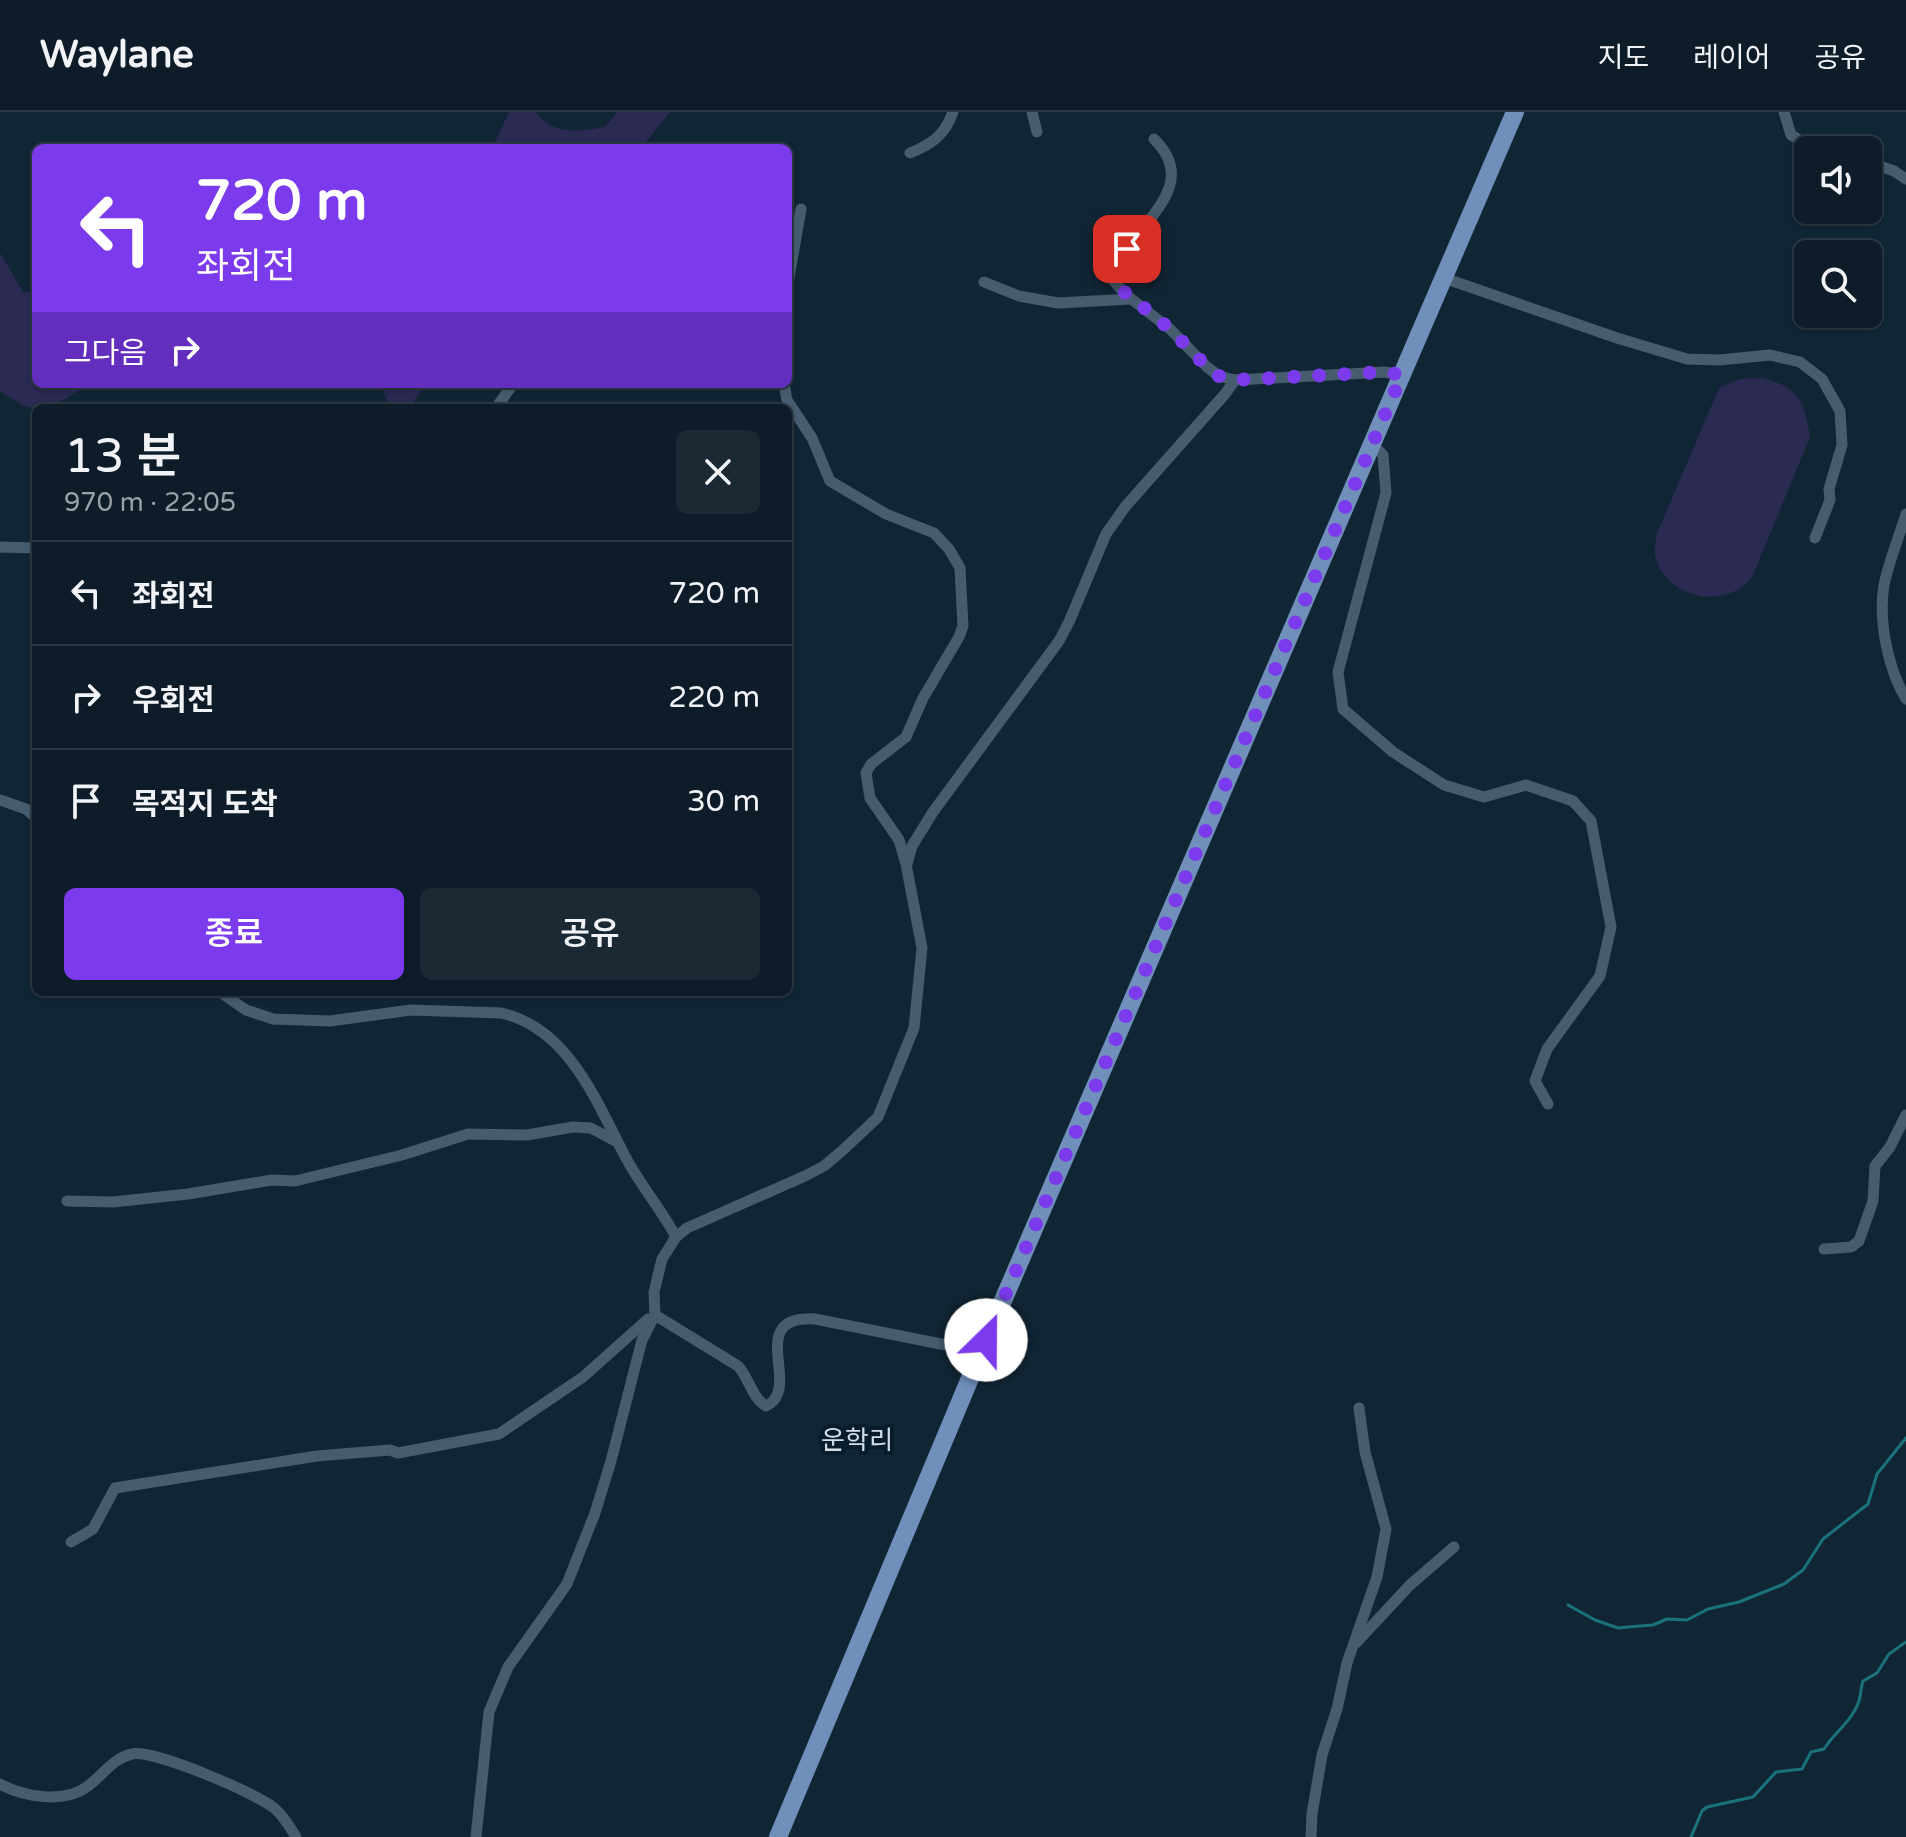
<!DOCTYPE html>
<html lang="ko">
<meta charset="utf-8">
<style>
body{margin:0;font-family:"Varela Round","Noto Sans KR",sans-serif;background:#1b2934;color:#f1f3f6;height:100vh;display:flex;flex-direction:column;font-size:30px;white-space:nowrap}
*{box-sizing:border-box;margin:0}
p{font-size:26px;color:#9aa1a8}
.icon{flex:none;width:44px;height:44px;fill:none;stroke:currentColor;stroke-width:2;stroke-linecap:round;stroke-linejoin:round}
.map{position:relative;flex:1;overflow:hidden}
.side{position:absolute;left:32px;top:292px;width:760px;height:592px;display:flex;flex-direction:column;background:#0d1c28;border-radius:12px;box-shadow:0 2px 6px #0004,0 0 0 2px #2d3a45}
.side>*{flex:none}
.banner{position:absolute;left:32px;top:32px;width:760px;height:244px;border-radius:12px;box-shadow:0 2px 6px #0004,0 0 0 2px #2d3a45;background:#7c3aed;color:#fff;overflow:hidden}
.fabs{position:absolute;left:1794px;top:24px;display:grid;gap:16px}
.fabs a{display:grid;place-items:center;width:88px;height:88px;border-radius:12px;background:#0d1c28;box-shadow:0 2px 6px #0004,0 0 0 2px #2d3a45;font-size:40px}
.pin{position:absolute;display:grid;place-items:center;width:68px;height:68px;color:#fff;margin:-34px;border-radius:16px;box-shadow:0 4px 12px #0006}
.me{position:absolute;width:88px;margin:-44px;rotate:23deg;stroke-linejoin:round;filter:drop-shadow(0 0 6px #0008)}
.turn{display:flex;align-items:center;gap:28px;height:168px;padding:0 32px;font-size:36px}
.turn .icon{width:104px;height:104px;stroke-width:2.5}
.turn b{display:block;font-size:56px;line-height:68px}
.then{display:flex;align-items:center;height:76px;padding:0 32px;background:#0003;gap:16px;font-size:30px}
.round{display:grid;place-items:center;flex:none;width:84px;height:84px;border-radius:12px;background:#1b2934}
.overview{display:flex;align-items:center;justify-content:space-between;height:136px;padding:0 32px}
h1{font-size:48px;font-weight:600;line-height:60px}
.button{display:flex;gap:16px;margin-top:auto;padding:16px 32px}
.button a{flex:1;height:92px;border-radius:12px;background:#7c3aed;color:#fff;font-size:32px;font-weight:600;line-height:92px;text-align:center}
.button a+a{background:#1b2934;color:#f1f3f6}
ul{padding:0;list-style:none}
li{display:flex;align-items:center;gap:24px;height:104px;padding:0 32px;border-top:2px solid #2d3a45}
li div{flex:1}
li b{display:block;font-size:30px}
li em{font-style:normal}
header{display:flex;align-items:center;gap:48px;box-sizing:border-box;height:112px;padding:0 40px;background:#0d1c28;border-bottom:2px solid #2d3a45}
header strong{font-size:38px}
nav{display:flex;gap:44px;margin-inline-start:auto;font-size:28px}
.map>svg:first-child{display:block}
</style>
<header>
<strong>Waylane</strong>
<nav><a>지도</a><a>레이어</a><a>공유</a></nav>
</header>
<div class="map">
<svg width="1906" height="1725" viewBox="0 0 1906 1725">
<rect width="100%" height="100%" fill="#112635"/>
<g fill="#2a2a53">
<path d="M 509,0 L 536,0 C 553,25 581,19 605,15 L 617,0 L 670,0 L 641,36 L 492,36 Z"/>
<path d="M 0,141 L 23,180 L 36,180 L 36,272 L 124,272 L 90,272 L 62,289 L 34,296 L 22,293 L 0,279 Z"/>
<path d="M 1760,266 C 1797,273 1805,289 1810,325 L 1753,463 C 1729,500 1664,487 1655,443 C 1654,438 1656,430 1656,424 L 1719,276 L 1740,267 Z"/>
<path d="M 380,272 L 425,272 L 410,296 L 390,296 Z"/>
</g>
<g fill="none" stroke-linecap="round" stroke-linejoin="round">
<g stroke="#1a737c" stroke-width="3">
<path d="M 1568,1493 L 1595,1508 L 1618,1516 L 1628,1515 L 1653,1513 L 1667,1507 L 1687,1508 L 1708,1497 L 1739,1490 L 1784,1472 L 1803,1458 L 1823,1427 L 1868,1392 L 1877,1362 L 1906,1326"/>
<path d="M 1691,1725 L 1702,1699 L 1707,1695 L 1753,1685 L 1776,1660 L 1802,1657 L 1811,1640 L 1824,1637 C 1835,1620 1853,1608 1859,1589 C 1861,1582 1861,1575 1863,1569 L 1877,1561 L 1889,1542 L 1906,1530"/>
</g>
<g stroke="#475d6f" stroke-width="11">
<path d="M 1032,0 L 1037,20"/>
<path d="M 1784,0 L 1791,23 L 1817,38"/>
<path d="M 1154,27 C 1208,80 1120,119 1113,168 L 1125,182 L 1170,217 L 1207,255 L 1219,264 L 1235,268 L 1385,260 L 1402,263"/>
<path d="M 910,41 C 932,32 945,23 953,0"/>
<path d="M 1868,50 L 1894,59 L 1906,67"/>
<path d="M 1444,166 L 1617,226 L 1687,247 L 1719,248 L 1770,243 L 1800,250 L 1822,267 L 1840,299 L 1842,333 L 1829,377 L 1830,388 L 1815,426"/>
<path d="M 984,170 L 1019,184 L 1058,191 L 1131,187"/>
<path d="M 788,171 L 801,97"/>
<path d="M 496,296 L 513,272"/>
<path d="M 1372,332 L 1383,343 L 1386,381 L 1338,560 L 1343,597 L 1393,640 L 1444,673 L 1484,685 L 1526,673 L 1573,689 L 1591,709 L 1611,815 L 1600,864 L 1547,937 L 1535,969 L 1548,992"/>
<path d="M 1906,402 C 1899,425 1889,449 1884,473 C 1878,508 1888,557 1906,587"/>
<path d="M 0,435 L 36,436"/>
<path d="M 0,688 L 26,697 L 36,706"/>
<path d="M 907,752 L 912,734 L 933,700 L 1059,529 L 1069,510 L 1106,422 L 1125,395 L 1225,282 L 1235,268"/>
<path d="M 220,880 L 246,898 L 273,907 L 330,909 L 411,898 L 501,901 C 569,916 597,991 626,1046 C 641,1074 661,1097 676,1125"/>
<path d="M 67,1089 L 113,1090 L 188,1082 L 272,1068 L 295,1069 L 402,1043 L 468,1022 L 527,1023 L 573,1015 L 591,1016 L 617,1030"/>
<path d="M 1824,1137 L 1851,1135 L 1859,1129 L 1873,1089 L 1875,1054 L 1890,1035 L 1906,1003"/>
<path d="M 655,1203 L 738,1254 C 749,1266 752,1286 766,1294 C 804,1277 743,1203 815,1207 L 951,1234 L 981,1242"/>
<path d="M 71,1430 L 93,1417 L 115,1376 L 317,1344 L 390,1338 L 398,1341 L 499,1322 L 583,1265 L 648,1207"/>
<path d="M 1356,1531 L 1410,1473 L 1454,1435"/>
<path d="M 0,1672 C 24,1685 65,1692 88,1674 C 103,1663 113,1646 132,1642 C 153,1637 256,1681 274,1696 C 283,1703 290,1715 296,1725"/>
<path d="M 476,1725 L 489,1600 L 508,1555 L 567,1472 L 595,1401 L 611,1349 L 642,1228 L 655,1203 L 654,1180 L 662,1147 L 676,1125 L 687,1116 L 805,1064 L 824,1054 L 843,1038 L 878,1005 L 914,916 L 922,836 L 906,752 L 899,728 L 870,686 L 866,661 L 871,652 L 906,625 L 923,586 L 959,525 L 963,514 L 960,456 L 949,437 L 934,421 L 886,402 L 830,369 L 812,326 L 787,288 L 784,272"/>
<path d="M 1311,1725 L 1312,1702 L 1322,1643 L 1337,1597 L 1347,1551 L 1377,1465 L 1386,1417 L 1365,1340 L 1359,1296"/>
</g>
<path stroke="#708fbb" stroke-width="18" d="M 778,1725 L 986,1228 L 1515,0"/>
</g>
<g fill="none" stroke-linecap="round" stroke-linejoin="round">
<path stroke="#7c3aed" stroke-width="14" stroke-dasharray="0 25.2" d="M 986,1228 L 1402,263 L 1385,260 L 1235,268 L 1219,264 L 1207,255 L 1170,217 L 1117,174 C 1109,161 1118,148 1127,137"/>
</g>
<g text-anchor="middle" stroke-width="8" stroke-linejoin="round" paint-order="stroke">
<g font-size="26" fill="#d2dfe9" stroke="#081c2b">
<text x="857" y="1337">운학리</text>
</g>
</g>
</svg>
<div class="fabs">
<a><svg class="icon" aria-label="sound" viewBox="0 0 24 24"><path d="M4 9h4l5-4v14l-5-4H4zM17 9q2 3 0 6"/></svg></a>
<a><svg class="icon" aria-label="search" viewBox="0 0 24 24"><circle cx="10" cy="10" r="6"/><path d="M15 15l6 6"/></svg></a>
</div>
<div class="pin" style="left:1127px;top:137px;background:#d93025"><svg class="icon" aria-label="arrive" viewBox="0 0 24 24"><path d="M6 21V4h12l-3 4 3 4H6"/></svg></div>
<svg class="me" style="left:986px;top:1228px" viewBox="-20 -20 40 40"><circle r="19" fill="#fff"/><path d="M0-13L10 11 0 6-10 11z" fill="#7c3aed"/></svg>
<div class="banner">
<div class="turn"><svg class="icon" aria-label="left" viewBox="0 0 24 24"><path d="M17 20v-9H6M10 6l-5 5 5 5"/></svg><div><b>720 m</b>좌회전</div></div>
<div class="then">그다음<svg class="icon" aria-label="right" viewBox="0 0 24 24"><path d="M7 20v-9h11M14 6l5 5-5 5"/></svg></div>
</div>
<section class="side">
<div class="overview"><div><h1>13 분</h1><p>970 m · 22:05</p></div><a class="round"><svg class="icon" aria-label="close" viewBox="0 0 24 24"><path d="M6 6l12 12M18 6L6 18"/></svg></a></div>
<ul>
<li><svg class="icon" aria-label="left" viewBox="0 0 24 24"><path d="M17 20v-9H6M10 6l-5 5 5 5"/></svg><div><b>좌회전</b></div><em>720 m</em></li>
<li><svg class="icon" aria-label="right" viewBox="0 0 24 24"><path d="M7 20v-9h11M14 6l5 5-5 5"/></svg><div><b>우회전</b></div><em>220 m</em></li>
<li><svg class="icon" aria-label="arrive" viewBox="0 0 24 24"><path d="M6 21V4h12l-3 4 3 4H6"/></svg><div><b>목적지 도착</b></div><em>30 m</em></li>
</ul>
<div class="button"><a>종료</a><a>공유</a></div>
</section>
</div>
